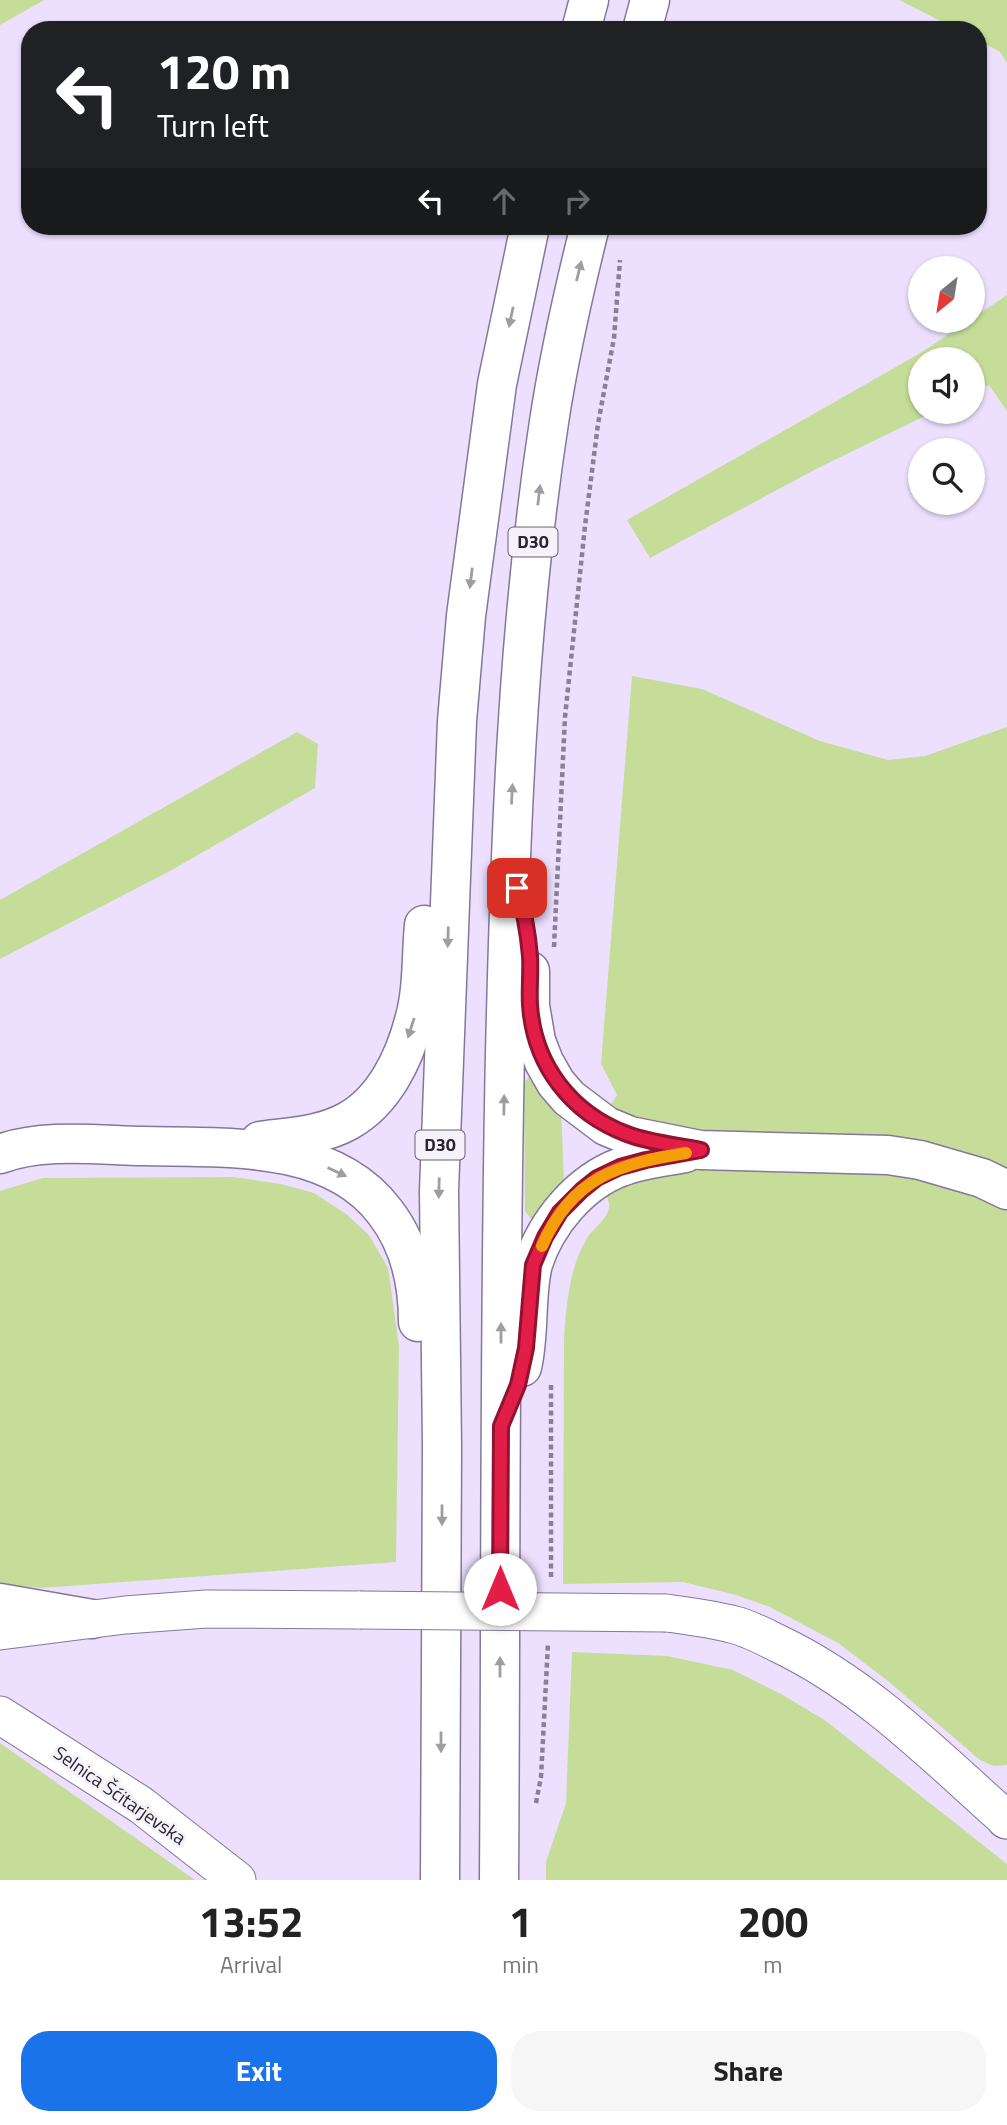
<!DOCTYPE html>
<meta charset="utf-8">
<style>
body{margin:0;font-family:"Titillium Web",sans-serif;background:#f6f6f6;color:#222;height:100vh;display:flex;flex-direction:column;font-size:26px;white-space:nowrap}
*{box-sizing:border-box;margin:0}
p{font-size:23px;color:#767676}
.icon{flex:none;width:38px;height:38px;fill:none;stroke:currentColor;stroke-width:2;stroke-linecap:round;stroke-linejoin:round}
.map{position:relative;height:1880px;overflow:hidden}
.drawer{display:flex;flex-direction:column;background:#fff;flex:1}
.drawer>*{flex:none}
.hud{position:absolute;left:21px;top:21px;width:966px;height:214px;border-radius:28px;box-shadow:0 2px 5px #0004;background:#202124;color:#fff;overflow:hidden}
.needle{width:46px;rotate:210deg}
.tools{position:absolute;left:908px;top:256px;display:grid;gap:14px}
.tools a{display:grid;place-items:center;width:77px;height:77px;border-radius:50%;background:#fff;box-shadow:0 2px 5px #0004;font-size:35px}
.pin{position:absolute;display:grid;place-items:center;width:60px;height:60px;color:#fff;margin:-30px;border-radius:14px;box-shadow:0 4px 10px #0006}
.me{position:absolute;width:77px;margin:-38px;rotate:0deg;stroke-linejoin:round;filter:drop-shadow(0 0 5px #0008)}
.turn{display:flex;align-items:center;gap:24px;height:147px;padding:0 21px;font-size:32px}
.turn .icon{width:91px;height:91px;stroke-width:2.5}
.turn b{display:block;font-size:49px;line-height:60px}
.lanes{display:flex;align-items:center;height:66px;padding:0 21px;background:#0003;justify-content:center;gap:35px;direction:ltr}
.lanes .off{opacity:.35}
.eta{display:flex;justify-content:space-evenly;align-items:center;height:119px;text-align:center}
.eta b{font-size:42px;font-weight:700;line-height:49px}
.button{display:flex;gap:14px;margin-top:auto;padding:14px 21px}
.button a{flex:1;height:80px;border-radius:28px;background:#1a73e8;color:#fff;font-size:28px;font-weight:700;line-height:80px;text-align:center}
.button a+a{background:#f6f6f6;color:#222}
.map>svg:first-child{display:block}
</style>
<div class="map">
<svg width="1007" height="1880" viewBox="0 0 1007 1880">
<rect width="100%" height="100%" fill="#ece0fe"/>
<g fill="#c5dd99">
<path d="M 0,0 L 44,0 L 0,25 Z"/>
<path d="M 899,0 L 1007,0 L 1007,63 L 1000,52 L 978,40 L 978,30 L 958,30 Z"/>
<path d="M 1007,295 L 1007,411 L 989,385 L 973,393 L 973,359 L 920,359 L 920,411 L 935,411 L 818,468 L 650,558 L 627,520 L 917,355 L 970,320 L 973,320 L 973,318 Z"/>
<path d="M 632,676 L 702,689 L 820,741 L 888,760 L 925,756 L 1007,727 L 1007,1170 L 959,1150 L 921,1140 L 885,1135 L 684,1130 L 606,1112 L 617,1095 L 601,1064 Z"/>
<path d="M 297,732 L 318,744 L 315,788 L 170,871 L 0,959 L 0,900 Z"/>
<path d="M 530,1076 L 536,1076 L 561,1105 L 564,1186 L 535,1224 L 525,1211 L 524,1082 Z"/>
<path d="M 680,1166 C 722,1167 763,1169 804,1170 C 875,1173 944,1174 1007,1211 L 1007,1765 L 994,1766 L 980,1760 L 888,1681 L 838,1643 L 770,1607 L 736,1595 L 683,1582 L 563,1584 L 564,1340 C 566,1307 569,1269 586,1240 C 592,1228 610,1219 609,1204 C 609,1200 605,1193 604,1189 Z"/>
<path d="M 233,1177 L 281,1184 L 314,1193 L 346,1214 L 369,1235 L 388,1268 L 399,1346 L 396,1562 L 41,1588 L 0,1584 L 0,1191 L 43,1178 Z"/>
<path d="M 572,1652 L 667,1656 L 733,1670 L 781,1694 L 826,1721 L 1007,1864 L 1007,1880 L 546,1880 L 546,1862 L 566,1803 Z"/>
<path d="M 0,1743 L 195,1880 L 0,1880 Z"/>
</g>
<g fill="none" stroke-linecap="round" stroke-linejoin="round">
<defs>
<g id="minor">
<path d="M 666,1613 C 690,1616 712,1619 735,1625 C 750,1629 765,1637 779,1644 C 867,1686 935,1756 1007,1820"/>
<path d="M 0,1631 L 125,1615 L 206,1609 L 360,1610"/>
<path d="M 0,1715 L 141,1805 L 237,1880"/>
</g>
<g id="major">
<path d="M 581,30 L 589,0"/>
<path d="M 642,30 L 650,0"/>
<path d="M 530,971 L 530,1006 L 536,1041 L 544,1062 L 556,1083 L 569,1098 L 606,1126 L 630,1136 L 700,1150 L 888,1155 L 920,1160 L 982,1178 L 1007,1190"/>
<path d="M 260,1141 C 289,1137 321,1136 348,1121 C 384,1101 404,1059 414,1021 C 423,991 421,956 424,925"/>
<path d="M 0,1154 C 42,1138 98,1145 143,1146 C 224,1148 331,1140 385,1212 C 410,1244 418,1282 418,1322"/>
<path d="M 522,1367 C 530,1334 525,1295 533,1264 C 546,1223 580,1182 621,1167 C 641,1159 663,1157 685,1153"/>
<path d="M 0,1603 L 92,1619"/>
<path d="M 1006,1819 L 1007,1819"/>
<path d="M 440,1880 L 442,1447 L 439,1191 L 457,721 L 466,616 L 497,384 L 530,226"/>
<path d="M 499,1880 C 501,1605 499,1329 505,1054 C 510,842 517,631 549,422 C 559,356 574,290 590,226"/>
</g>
</defs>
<use href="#minor" stroke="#857799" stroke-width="39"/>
<use href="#major" stroke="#857799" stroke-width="41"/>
<g stroke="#898096" stroke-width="4.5" stroke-dasharray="5 3.5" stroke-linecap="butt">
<path d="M 554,947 L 565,717 L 585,526 L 598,424 L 614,338 L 620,260"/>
<path d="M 551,1385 L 551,1580"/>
<path d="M 536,1803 L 541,1777 L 548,1644"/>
</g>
<use href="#minor" stroke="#fff" stroke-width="37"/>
<use href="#major" stroke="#fff" stroke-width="38"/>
<defs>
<path id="minor-bridge" d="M 360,1610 L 666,1613"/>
</defs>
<use href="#minor-bridge" stroke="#857799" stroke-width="39" stroke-linecap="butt"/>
<use href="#minor-bridge" stroke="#fff" stroke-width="37"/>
</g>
<defs><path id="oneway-solid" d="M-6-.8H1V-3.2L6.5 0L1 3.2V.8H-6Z" transform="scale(1.75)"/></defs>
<g fill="#9f9ca3">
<use href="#oneway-solid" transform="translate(579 271) rotate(-76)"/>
<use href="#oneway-solid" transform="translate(511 317) rotate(102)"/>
<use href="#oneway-solid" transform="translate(539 495) rotate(-83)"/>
<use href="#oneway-solid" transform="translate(471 578) rotate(97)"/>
<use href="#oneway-solid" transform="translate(512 794) rotate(-87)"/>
<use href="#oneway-solid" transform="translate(448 937) rotate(92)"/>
<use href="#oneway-solid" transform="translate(411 1028) rotate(108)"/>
<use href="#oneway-solid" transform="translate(504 1105) rotate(-89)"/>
<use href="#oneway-solid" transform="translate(337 1172) rotate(25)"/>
<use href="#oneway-solid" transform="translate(439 1188) rotate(91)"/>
<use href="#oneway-solid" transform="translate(501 1333) rotate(-90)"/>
<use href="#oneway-solid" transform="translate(442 1515) rotate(90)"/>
<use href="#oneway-solid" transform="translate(500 1667) rotate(-90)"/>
<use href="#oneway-solid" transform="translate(441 1742) rotate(90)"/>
</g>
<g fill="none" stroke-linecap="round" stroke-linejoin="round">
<defs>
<path id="route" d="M 500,1589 L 501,1426 L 518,1385 L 526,1348 L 533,1265 L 545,1237 L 560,1212 L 582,1190 L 597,1178 L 620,1167 L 646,1160 L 701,1150 C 677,1145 650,1143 627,1134 C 571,1113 534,1065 530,1005 C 529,989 531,972 530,956 C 528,933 524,910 517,888"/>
</defs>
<use href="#route" stroke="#92132f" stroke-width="18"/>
<use href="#route" stroke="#e11d48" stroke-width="12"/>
<path stroke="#f59e0b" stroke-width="12" d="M 542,1246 C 572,1177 618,1164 686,1153"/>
</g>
<g text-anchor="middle" stroke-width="6" stroke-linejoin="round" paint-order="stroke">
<g fill="#f5f2fa" stroke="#67626f" stroke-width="2">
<rect x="508.5" y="527.5" width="49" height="29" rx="5"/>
<rect x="415.5" y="1130.5" width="49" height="29" rx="5"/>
</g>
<g font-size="18" font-weight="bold" fill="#2a2433">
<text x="533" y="548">D30</text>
<text x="440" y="1151">D30</text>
</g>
<g font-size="19" fill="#2a2433" stroke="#f5f2fa">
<text transform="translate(120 1795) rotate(35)" y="7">Selnica Šćitarjevska</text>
</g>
</g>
</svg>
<div class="tools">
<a><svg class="needle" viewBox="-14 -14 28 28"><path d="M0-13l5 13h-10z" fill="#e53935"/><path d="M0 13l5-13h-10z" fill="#767676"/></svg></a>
<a><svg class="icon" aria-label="sound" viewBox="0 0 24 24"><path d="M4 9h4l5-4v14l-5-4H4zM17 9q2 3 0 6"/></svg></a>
<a><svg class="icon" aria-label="search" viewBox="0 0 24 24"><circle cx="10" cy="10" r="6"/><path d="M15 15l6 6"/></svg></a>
</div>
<div class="pin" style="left:517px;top:888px;background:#d93025"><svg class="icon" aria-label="arrive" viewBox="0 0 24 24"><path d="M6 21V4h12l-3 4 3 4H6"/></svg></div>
<svg class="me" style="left:500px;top:1589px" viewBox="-20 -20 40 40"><circle r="19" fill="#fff"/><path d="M0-13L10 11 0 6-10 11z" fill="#e11d48"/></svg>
<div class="hud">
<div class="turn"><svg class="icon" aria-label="left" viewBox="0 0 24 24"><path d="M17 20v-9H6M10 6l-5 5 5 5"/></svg><div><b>120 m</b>Turn left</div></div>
<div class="lanes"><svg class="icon" aria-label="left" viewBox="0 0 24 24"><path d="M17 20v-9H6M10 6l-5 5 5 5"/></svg><svg class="icon off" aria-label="ahead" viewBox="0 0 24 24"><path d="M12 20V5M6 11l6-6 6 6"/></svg><svg class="icon off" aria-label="right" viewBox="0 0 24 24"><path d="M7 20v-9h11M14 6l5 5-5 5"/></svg></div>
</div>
</div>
<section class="drawer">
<div class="eta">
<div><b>13:52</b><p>Arrival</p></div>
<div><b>1</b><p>min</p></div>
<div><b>200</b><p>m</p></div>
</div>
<div class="button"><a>Exit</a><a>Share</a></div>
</section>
